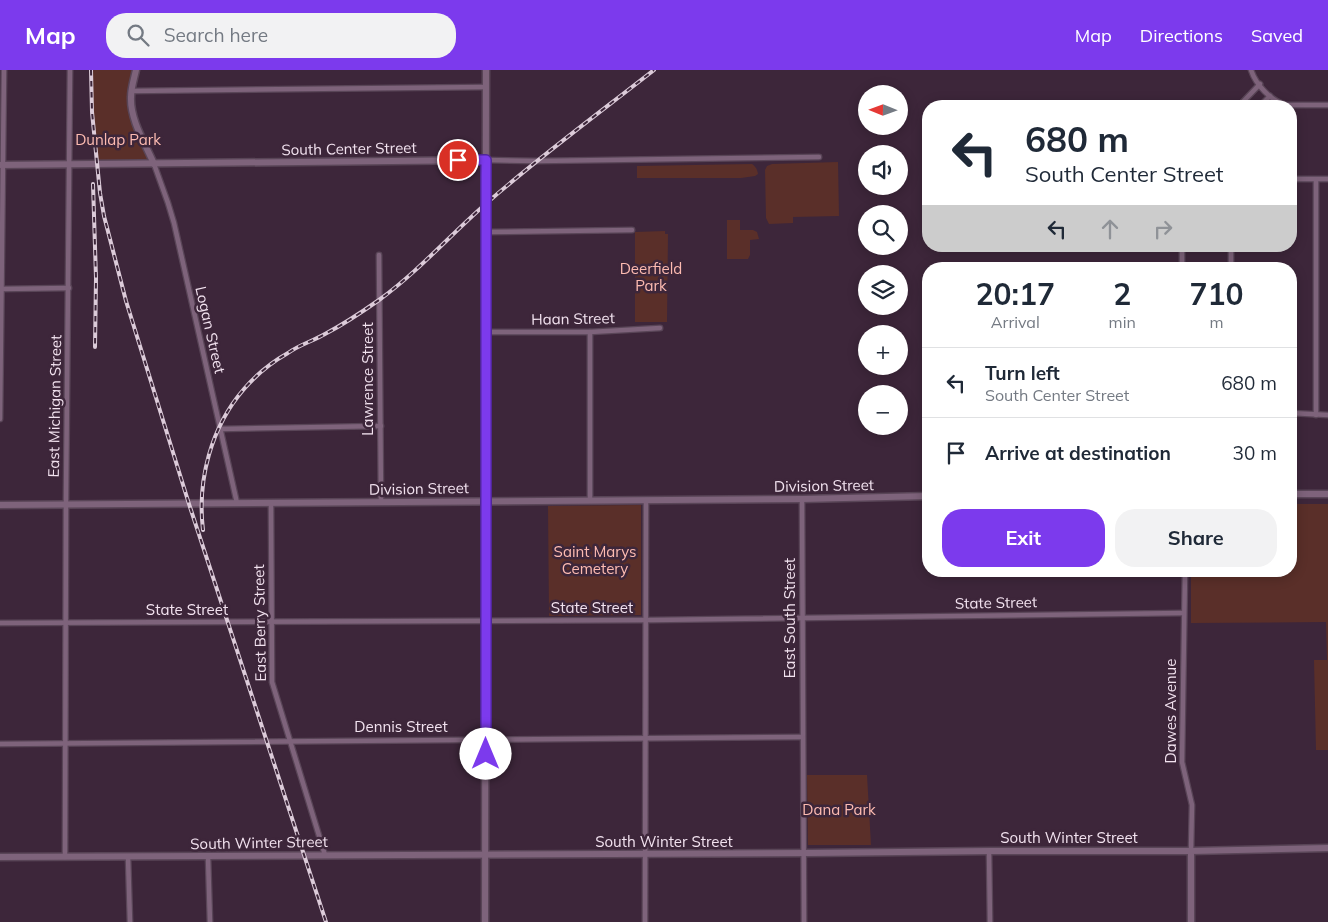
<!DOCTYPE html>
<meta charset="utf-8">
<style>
body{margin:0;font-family:Mulish,sans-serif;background:#f2f2f3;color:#1f2937;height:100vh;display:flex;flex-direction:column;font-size:19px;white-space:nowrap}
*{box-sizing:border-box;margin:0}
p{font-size:16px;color:#747a83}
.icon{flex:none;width:28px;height:28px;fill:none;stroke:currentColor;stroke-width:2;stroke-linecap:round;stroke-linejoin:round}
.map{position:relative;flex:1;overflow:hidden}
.panel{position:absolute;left:922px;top:192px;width:375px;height:315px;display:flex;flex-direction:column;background:#fff;border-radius:20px;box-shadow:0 2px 12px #0003}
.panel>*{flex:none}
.banner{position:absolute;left:922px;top:30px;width:375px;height:152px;border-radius:20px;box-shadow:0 2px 12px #0003;background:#fff;color:#1f2937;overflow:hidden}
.needle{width:32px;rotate:271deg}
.fabs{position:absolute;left:858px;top:15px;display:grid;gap:10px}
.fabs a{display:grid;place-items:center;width:50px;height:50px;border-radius:50%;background:#fff;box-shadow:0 2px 12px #0003;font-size:25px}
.pin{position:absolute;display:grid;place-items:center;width:42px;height:42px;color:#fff;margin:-21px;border:2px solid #fff;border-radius:50%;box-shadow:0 1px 5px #0007}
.me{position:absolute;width:55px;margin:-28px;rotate:0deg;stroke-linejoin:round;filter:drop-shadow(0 0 4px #0008)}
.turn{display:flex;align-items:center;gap:18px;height:105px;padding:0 20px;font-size:22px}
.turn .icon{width:65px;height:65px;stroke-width:2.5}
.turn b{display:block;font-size:35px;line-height:42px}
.lanes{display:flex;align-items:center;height:48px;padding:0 20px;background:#0003;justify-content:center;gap:25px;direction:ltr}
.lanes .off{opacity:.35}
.eta{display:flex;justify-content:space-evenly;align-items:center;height:85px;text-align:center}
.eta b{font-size:30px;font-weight:700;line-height:35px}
.cta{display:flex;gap:10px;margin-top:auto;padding:10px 20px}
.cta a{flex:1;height:58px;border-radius:20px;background:#7c3aed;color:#fff;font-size:20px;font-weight:700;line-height:58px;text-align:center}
.cta a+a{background:#f2f2f3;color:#1f2937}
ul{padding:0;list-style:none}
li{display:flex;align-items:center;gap:15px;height:70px;padding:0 20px;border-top:1px solid #e0e1e3}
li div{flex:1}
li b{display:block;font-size:19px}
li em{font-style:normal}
header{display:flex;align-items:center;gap:30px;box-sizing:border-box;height:70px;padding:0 25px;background:#7c3aed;color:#fff}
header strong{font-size:24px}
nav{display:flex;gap:28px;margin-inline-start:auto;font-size:18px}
.search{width:350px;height:45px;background:#f2f2f3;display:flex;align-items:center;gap:12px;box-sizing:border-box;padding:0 18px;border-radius:20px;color:#747a83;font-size:19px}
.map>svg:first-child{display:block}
</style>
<header>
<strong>Map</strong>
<div class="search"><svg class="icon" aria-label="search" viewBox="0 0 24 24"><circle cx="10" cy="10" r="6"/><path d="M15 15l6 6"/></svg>Search here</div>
<nav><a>Map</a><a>Directions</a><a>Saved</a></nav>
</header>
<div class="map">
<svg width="1328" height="852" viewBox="0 0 1328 852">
<rect width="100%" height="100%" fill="#3d263a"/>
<g fill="#5a2f29">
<path d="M 91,0 L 136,0 L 132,36 L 154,94 L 97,95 Z"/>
<path d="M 838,92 L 839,146 L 793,147 L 793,153 L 769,154 L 766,148 L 765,100 L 767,96 L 772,94 Z"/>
<path d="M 752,94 C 756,97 757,99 758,104 L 755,106 L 741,108 L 637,108 L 637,96 Z"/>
<path d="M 727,150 L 740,150 L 740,160 L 753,160 L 757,162 L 759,169 L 750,170 L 750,185 L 748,189 L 727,189 Z"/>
<path d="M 665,161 L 665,164 L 668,164 L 667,252 L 635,252 L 635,162 Z"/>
<path d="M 1291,434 L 1328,434 L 1328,680 L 1316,680 L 1314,590 L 1327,590 L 1326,552 L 1191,553 L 1191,501 L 1291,501 Z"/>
<path d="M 641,435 L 641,545 L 549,546 L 548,436 Z"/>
<path d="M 807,705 L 867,705 L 871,775 L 808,775 Z"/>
</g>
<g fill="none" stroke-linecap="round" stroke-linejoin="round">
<defs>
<g id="street">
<path d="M 1251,0 C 1256,15 1271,31 1286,35 L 1328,35"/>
<path d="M 131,21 L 486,17"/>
<path d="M 1239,36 L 1260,14"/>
<path d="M 1260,36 L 1270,26"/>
<path d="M 486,90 L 537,91 L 819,87"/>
<path d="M 154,94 L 168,133 L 174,153 L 237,433"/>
<path d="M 1291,109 L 1328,109"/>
<path d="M 1316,110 L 1316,345"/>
<path d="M 486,162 L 632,160"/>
<path d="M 1182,176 L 1182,199"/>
<path d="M 1231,176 L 1231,199"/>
<path d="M 379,185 L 381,432"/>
<path d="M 0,219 L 69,218"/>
<path d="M 487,262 L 590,262 L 660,258"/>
<path d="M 590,262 L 590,430"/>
<path d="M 1291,343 L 1328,345"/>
<path d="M 0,349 L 4,0"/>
<path d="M 220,359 L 381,356"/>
<path d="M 802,429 L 804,852"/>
<path d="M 271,433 L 272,612 L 325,785"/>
<path d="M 1185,501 L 1182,692 L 1192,735 L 1191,781"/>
<path d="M 0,553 L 653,550 L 1183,543"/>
<path d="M 0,674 L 802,667"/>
<path d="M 989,781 L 990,852"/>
<path d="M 65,787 L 66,428 L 70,0"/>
<path d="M 128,787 L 130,852"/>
<path d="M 208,787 L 210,852"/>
<path d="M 645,852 L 646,430"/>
</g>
<g id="secondary">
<path d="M 136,0 C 134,9 131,18 131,27 C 130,50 145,73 154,94"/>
<path d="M 0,95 L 486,90"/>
<path d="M 1291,424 L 1328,424"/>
<path d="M 0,435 L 802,429 L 929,426"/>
<path d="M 1191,781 L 1191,852"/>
<path d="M 0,787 L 810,783 L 989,781 L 1191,781 L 1328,778"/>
<path d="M 485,852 L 486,0"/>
</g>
</defs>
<use href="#street" stroke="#594557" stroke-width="7"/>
<use href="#secondary" stroke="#594557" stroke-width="9"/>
<use href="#street" stroke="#7e637b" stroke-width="4.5"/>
<use href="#secondary" stroke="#7e637b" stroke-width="6"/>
<defs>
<g id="rail">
<path d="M 91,0 L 92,42 L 100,123 L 104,146 L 126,231 L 189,434 L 326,852"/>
<path d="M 93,114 L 96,208 L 95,277"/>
<path d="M 203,460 C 197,410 211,357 244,319 C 256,305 272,292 288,283 C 299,275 313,271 325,264 C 344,254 362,242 379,230 C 419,201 452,163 489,131 C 542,85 599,43 654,0"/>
</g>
</defs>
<use href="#rail" stroke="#dccbd9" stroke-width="4"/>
<use href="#rail" stroke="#3d263a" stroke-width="2" stroke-dasharray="5.5" stroke-linecap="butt"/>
</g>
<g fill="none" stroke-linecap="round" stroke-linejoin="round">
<defs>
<path id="route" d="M 458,90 L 486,90 L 486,684"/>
</defs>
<use href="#route" stroke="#51269a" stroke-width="12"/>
<use href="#route" stroke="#7c3aed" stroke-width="9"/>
</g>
<g text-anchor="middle" stroke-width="5" stroke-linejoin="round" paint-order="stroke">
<g font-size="15" fill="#fdbbb1" stroke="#3d263a">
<text x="118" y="75">Dunlap Park</text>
<text x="651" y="204">Deerfield<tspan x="651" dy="17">Park</tspan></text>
<text x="595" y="487">Saint Marys<tspan x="595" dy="17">Cemetery</tspan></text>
<text x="839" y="745">Dana Park</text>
</g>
<g font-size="15" fill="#f2e2ef" stroke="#3d263a">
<text transform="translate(349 79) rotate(-1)" y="5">South Center Street</text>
<text transform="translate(573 249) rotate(-1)" y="5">Haan Street</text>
<text transform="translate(210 260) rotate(77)" y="5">Logan Street</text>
<text transform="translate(368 309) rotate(-90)" y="5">Lawrence Street</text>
<text transform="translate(55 336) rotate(-89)" y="5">East Michigan Street</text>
<text transform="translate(824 416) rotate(-1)" y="5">Division Street</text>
<text transform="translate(419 419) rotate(-1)" y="5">Division Street</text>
<text transform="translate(996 533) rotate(-1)" y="5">State Street</text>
<text x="592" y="543">State Street</text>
<text x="187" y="545">State Street</text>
<text transform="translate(790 548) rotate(-90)" y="5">East South Street</text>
<text transform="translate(260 553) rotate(-91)" y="5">East Berry Street</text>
<text transform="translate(1171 641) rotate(-90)" y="5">Dawes Avenue</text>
<text x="401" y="662">Dennis Street</text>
<text x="1069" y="773">South Winter Street</text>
<text x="664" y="777">South Winter Street</text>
<text transform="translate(259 773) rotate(-1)" y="5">South Winter Street</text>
</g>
</g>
</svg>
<div class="fabs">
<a><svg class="needle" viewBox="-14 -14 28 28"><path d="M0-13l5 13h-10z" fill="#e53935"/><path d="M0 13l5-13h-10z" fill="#747a83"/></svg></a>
<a><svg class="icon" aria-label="sound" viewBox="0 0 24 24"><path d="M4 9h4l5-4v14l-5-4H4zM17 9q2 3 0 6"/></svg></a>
<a><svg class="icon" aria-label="search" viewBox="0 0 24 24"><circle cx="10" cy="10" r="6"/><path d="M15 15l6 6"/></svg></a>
<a><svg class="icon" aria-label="layers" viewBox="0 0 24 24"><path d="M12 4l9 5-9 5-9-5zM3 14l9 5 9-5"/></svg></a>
<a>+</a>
<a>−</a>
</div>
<div class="pin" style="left:458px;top:90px;background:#d93025"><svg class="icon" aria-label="arrive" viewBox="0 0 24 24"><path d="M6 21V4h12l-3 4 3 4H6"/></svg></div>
<svg class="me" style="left:486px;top:684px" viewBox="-20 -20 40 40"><circle r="19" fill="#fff"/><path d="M0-13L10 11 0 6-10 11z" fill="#7c3aed"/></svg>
<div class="banner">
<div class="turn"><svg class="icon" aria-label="left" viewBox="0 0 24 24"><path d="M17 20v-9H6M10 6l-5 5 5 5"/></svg><div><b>680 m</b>South Center Street</div></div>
<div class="lanes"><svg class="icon" aria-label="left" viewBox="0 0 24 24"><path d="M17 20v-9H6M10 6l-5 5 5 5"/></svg><svg class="icon off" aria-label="ahead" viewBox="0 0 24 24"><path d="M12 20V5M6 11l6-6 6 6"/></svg><svg class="icon off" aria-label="right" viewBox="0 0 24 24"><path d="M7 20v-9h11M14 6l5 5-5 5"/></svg></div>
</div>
<section class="panel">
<div class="eta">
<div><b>20:17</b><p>Arrival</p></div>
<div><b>2</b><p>min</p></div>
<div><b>710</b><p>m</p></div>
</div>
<ul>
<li><svg class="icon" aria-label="left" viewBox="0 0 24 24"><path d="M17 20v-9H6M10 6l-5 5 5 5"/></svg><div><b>Turn left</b><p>South Center Street</p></div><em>680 m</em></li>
<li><svg class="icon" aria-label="arrive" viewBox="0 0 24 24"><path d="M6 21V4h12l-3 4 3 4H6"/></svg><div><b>Arrive at destination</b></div><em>30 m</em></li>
</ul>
<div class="cta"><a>Exit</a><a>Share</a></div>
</section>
</div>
